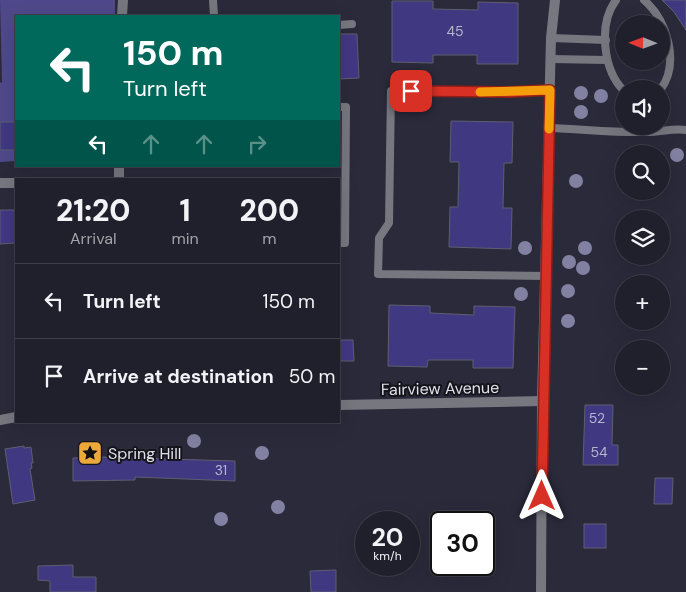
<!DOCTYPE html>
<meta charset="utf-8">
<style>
body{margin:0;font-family:"DM Sans",sans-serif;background:#282834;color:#f1f3f6;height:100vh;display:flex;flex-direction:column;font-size:19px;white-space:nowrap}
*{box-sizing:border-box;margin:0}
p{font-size:16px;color:#a2a3a9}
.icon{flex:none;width:28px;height:28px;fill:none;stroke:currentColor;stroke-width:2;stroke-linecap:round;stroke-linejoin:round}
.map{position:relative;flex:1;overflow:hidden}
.details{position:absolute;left:15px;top:178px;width:325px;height:245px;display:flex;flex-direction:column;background:#20202c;border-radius:0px;box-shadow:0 5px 20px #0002,0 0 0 1px #3d3e48}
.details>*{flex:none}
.banner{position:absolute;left:15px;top:15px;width:325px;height:152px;border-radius:0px;box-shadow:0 5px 20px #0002,0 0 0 1px #3d3e48;background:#00695c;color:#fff;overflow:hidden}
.needle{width:32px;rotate:271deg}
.tools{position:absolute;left:615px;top:15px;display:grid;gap:10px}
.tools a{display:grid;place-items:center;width:55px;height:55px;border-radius:50%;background:#20202c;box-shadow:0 5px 20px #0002,0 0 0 1px #3d3e48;font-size:25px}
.speed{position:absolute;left:355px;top:511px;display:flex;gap:10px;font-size:25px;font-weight:700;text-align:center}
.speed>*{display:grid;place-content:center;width:65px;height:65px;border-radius:50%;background:#20202c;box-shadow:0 5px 20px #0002,0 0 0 1px #3d3e48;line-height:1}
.speed small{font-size:12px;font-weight:400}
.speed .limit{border:2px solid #111;border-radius:8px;background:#fff;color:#111}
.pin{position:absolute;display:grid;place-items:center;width:42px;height:42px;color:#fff;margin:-21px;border-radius:10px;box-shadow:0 2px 8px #0006}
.me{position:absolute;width:55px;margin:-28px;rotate:0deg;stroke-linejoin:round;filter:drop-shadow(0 0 4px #0008)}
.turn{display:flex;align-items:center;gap:18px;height:105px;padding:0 25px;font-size:22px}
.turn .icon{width:65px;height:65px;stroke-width:2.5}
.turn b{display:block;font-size:35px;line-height:42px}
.lanes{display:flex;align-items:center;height:48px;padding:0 25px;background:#0003;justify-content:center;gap:25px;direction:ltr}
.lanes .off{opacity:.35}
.eta{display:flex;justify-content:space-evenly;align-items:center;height:85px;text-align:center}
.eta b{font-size:30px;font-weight:800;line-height:35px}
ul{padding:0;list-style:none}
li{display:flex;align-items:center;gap:15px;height:75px;padding:0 25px;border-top:1px solid #3d3e48}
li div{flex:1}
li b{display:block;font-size:19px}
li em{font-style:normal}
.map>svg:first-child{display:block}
</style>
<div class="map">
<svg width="686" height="592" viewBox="0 0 686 592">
<rect width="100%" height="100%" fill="#2b2a3b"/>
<path fill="#4f498b" d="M 0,0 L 115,0 L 115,16 L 16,16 L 16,161 L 0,162 L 0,82 L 2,83 Z"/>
<g fill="#413882" stroke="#5e5e70">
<path d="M 662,0 L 686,0 L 686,30 L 674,12 Z"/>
<path d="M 392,1 L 433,1 L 433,9 L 478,10 L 478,2 L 518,3 L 518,64 L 477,64 L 477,55 L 433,55 L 433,63 L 392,62 Z"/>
<path d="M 339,34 L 357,34 L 359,78 L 339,79 Z"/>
<path d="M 451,121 L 513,122 L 512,163 L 504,163 L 503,208 L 512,208 L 511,249 L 449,247 L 450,207 L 458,207 L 459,162 L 450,162 Z"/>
<rect x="0" y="122" width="16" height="28"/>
<path d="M 0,210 L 16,210 L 16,243 L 0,244 Z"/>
<path d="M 389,305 L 430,306 L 430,313 L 474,315 L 474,306 L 515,307 L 513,368 L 473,368 L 473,360 L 428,360 L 427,367 L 388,366 Z"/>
<path d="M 339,340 L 353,340 L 354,361 L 339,361 Z"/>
<path d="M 585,405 L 613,405 L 612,445 L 618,445 L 618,465 L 583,465 Z"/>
<path d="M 24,446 L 24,448 L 31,447 L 33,463 L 31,463 L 32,468 L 30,469 L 35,500 L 13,504 L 5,449 Z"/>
<path d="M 101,457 L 235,461 L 235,481 L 135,477 L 135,480 L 73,481 L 73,458 Z"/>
<path d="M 655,478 L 673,478 L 672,504 L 654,504 Z"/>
<rect x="584" y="524" width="22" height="24"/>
<path d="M 73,565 L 73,577 L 96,577 L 96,592 L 50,592 L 50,581 L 38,580 L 38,566 Z"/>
<path d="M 336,570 L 336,592 L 311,592 L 310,571 Z"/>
</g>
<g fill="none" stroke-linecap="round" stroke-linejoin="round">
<g stroke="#777780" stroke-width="8">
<path d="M 213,0 L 214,16"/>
<path d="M 616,0 C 598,24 603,70 624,91"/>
<path d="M 644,0 C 667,20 680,62 661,89"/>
<path d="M 339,25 L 352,24"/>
<path d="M 551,38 L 606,40"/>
<path d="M 551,59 L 607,60"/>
<path d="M 339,107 L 346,107 L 345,243 L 339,243"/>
<path d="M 550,128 C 582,129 615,133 647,132 C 661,132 672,128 686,130"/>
<path d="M 545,276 L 378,274 L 379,238 L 389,223 L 391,91 L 510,93 L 550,89"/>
</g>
<g stroke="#777780" stroke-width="10">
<path d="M 122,16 L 123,0"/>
<path d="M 119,179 L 119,166"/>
<path d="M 0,183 L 16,183"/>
<path d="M 339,405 L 542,401"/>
<path d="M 0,420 L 16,417"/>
<path d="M 541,592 L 542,401 L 551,38 L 555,0"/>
</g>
</g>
<g fill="#8281a1">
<circle cx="581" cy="93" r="7"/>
<circle cx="601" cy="96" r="7"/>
<circle cx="581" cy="112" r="7"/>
<circle cx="677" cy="155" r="7"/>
<circle cx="576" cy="181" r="7"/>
<circle cx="525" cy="248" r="7"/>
<circle cx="585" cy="248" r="7"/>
<circle cx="569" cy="262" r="7"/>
<circle cx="583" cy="268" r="7"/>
<circle cx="568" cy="291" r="7"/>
<circle cx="521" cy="294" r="7"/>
<circle cx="568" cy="321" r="7"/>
<circle cx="194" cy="441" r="7"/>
<circle cx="262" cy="453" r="7"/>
<circle cx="278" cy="507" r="7"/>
<circle cx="221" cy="519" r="7"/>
</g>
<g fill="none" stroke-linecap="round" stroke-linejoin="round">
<defs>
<path id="route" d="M 411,91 L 510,92 L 550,90 L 542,496"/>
</defs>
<use href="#route" stroke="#8d1f18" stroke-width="12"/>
<use href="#route" stroke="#d93025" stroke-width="9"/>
<path stroke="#f59e0b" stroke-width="9" d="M 480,92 L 550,90 L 549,129"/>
</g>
<defs>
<symbol id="sight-square" viewBox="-11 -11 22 22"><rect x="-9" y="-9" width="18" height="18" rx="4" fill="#eca93b" stroke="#14141b"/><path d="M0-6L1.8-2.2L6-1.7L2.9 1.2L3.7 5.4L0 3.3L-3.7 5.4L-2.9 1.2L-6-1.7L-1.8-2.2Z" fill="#111"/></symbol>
</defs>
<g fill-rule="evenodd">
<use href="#sight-square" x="76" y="439" width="28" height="28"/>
</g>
<g text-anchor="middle" stroke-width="4" stroke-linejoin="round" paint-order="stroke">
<g font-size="14" fill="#b8b6d0">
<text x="455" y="36">45</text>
<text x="597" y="423">52</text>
<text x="599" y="457">54</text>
<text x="221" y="475">31</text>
</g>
<g font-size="16" fill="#dfe0ea" stroke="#14141b">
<text transform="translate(440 388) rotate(-1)" y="6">Fairview Avenue</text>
</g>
<g font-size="16" fill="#dfe0ea" stroke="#14141b" text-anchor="start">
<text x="108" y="459">Spring Hill</text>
</g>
</g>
</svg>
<div class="tools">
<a><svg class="needle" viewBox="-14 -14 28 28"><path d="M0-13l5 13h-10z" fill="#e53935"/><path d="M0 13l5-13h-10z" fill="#a2a3a9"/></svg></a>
<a><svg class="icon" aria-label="sound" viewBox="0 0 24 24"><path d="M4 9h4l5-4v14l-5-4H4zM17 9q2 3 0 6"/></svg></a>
<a><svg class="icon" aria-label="search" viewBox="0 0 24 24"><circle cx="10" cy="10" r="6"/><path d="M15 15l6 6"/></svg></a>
<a><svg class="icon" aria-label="layers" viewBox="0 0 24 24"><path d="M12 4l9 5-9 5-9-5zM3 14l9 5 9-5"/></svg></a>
<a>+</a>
<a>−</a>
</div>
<div class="speed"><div>20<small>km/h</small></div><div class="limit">30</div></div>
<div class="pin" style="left:411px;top:91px;background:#d93025"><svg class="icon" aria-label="arrive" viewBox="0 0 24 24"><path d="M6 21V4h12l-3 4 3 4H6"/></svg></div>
<svg class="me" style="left:542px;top:496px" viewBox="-20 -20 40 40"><path d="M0-17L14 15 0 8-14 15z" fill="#d93025" stroke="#fff" stroke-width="4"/></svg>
<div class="banner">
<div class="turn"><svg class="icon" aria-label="left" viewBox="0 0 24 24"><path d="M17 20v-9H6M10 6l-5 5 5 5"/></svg><div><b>150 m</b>Turn left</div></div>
<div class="lanes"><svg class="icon" aria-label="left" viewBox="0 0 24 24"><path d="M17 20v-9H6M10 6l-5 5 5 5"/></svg><svg class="icon off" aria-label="ahead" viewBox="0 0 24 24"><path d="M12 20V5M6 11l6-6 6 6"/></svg><svg class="icon off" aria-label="ahead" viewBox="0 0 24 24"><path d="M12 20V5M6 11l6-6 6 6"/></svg><svg class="icon off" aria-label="right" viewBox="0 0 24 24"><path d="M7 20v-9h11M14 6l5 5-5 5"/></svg></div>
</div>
<section class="details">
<div class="eta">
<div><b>21:20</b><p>Arrival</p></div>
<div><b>1</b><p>min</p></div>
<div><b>200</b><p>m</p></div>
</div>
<ul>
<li><svg class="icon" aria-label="left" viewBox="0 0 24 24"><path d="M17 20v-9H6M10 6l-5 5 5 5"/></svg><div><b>Turn left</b></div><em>150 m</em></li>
<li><svg class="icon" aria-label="arrive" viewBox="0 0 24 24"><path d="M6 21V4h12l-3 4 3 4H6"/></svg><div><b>Arrive at destination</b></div><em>50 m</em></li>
</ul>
</section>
</div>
